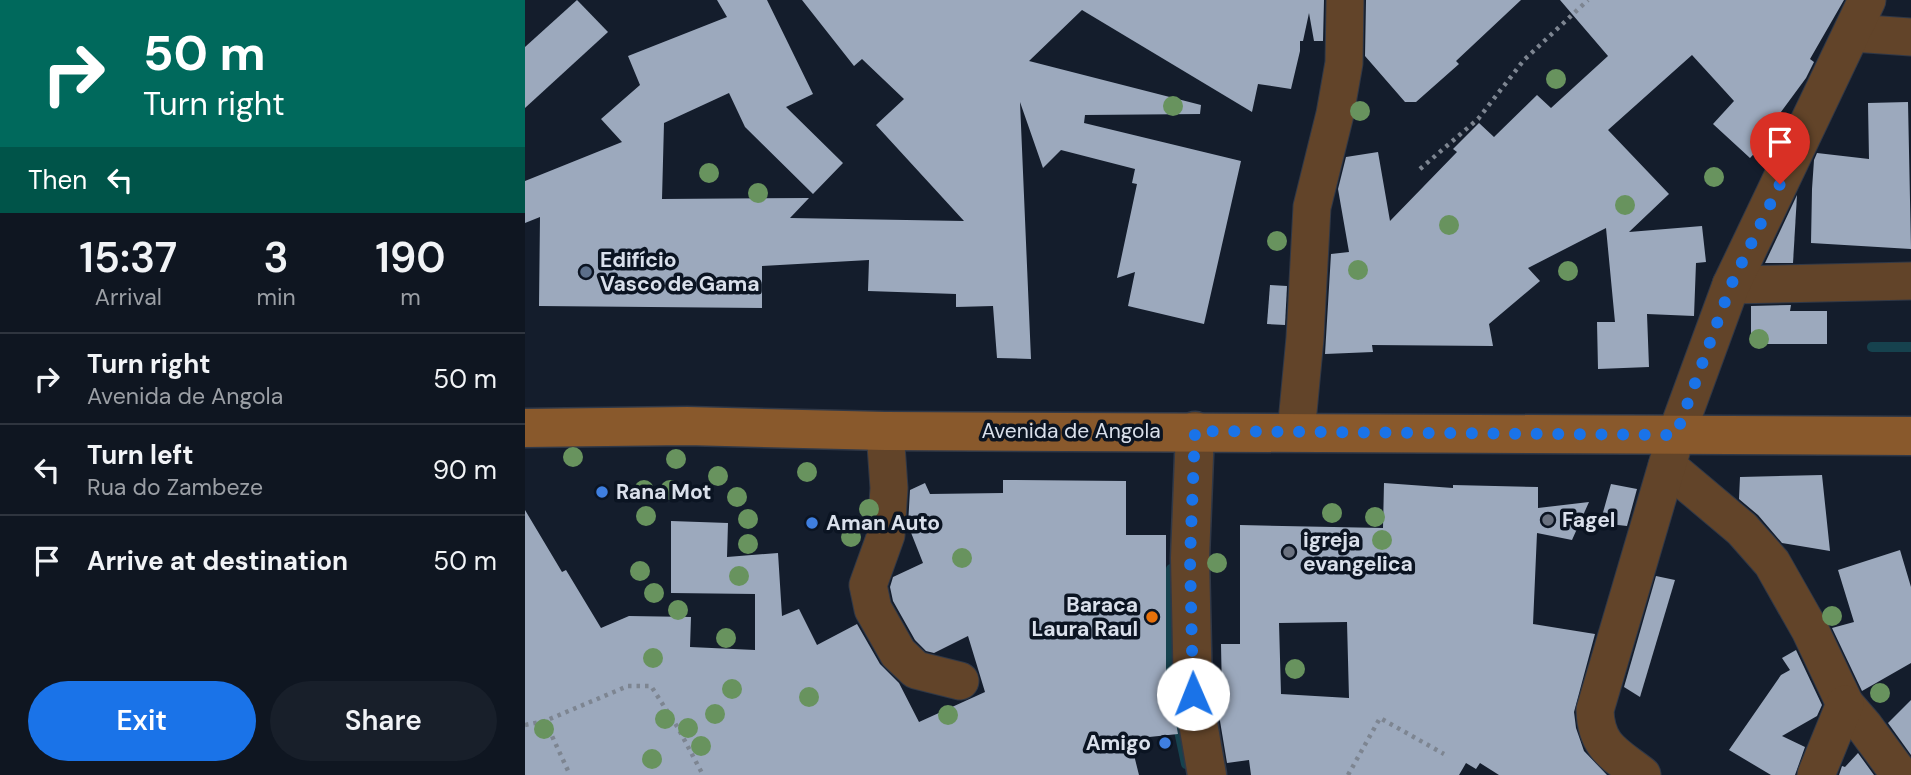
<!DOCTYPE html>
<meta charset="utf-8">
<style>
body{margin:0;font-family:"DM Sans",sans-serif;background:#181f2a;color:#f1f3f6;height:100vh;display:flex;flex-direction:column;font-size:26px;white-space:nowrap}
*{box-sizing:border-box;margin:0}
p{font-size:23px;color:#9b9fa5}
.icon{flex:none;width:38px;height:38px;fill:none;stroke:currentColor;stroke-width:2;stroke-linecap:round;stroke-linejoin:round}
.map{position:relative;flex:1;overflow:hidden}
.details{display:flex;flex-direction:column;background:#0f1621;width:525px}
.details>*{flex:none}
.banner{background:#00695c;color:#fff;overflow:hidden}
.pin{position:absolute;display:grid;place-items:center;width:60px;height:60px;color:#fff;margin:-72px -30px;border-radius:50% 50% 50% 0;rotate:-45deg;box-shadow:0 0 7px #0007}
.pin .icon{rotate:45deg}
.me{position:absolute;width:77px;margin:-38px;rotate:359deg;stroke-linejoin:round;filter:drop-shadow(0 0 5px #0008)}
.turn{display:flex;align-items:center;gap:24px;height:147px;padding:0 28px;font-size:32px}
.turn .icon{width:91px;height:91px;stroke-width:2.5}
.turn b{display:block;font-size:49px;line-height:60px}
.then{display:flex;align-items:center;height:66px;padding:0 28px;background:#0003;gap:14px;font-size:26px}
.eta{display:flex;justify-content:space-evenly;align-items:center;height:119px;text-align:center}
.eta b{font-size:42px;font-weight:600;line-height:49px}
.button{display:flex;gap:14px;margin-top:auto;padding:14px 28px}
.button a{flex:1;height:80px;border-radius:42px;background:#1a73e8;color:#fff;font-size:28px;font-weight:600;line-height:80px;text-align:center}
.button a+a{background:#181f2a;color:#f1f3f6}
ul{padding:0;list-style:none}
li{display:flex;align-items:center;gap:21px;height:91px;padding:0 28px;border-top:2px solid #2f353f}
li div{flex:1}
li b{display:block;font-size:26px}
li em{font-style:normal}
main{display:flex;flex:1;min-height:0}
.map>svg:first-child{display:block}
</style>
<main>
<section class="details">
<div class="banner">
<div class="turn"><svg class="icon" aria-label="right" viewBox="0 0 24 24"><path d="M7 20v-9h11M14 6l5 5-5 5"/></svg><div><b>50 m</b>Turn right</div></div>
<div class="then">Then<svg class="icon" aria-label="left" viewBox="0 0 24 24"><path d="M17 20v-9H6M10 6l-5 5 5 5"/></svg></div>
</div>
<div class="eta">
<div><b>15:37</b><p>Arrival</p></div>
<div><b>3</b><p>min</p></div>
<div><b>190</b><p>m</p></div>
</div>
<ul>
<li><svg class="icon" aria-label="right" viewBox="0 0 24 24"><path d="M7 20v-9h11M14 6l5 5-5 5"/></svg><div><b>Turn right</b><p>Avenida de Angola</p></div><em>50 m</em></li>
<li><svg class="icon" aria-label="left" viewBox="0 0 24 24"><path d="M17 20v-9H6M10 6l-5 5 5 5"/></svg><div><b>Turn left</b><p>Rua do Zambeze</p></div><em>90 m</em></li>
<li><svg class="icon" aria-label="arrive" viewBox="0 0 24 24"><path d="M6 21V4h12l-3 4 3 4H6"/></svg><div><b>Arrive at destination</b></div><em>50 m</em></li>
</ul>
<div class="button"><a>Exit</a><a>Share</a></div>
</section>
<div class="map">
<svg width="1386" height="775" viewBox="0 0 1386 775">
<rect width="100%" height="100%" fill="#141d2c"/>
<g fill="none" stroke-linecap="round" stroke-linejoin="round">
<g stroke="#16424e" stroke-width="10">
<path d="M 1347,347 L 1386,347"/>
<path d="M 646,569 L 646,693 L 661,764"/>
</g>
</g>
<g fill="#9ca9bd" fill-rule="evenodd">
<path d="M 52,0 L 83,32 L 0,108 L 0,47 Z"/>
<path d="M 192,0 L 242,0 L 288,94 L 261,107 L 318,163 L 288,194 L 220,127 L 204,93 L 139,123 L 137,199 L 284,198 L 265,218 L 439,221 L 351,125 L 379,99 L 337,59 L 329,66 L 277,0 L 799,0 L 798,41 L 789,41 L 784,13 L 778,41 L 775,41 L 775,51 L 766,89 L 733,84 L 727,112 L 557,10 L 504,61 L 676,105 L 675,114 L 560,115 L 559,123 L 716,161 L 679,324 L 603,306 L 610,272 L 592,278 L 612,184 L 607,183 L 610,169 L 536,150 L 518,168 L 495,102 L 506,359 L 472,358 L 468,306 L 431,307 L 431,294 L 343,291 L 344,260 L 237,266 L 237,308 L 14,306 L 15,217 L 0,223 L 0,181 L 97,142 L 76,119 L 115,85 L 103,56 L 202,17 Z"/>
<path d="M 841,0 L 996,0 L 931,61 L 934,64 L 891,102 L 880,102 L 840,56 Z"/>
<path d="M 1035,0 L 1319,0 L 1285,59 L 1289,62 L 1281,78 L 1253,116 L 1259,122 L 1225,158 L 1188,124 L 1209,101 L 1167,55 L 1083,130 L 1144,194 L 1104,232 L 1177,226 L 1181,262 L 1171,263 L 1169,316 L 1122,314 L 1124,367 L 1073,369 L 1072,322 L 1090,322 L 1081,228 L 1003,268 L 1015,281 L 964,324 L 968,346 L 847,345 L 848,352 L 800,354 L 806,254 L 824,252 L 813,189 L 821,157 L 853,152 L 865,221 L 932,152 L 928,149 L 954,123 L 969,137 L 1012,95 L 1026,108 L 1083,56 Z"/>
<path d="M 1383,102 L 1386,249 L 1286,243 L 1287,189 L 1289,160 L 1292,153 L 1344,159 L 1343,103 Z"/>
<path d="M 1272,195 L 1268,263 L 1240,263 Z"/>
<path d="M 745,285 L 762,286 L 760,325 L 742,324 Z"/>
<path d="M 1266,305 L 1265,311 L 1302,311 L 1302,344 L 1226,344 L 1226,306 Z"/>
<path d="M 1297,475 L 1305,551 L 1257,543 L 1233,515 L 1214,499 L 1215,477 Z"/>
<path d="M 478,480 L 601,481 L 601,535 L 641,535 L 641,703 L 647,702 L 653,734 L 605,739 L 614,775 L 0,775 L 0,510 L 37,572 L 41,570 L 76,628 L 104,616 L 166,617 L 165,647 L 230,650 L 230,594 L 146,593 L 146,521 L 203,523 L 202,557 L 253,553 L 257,616 L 274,609 L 292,645 L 332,624 L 355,664 L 374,683 L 394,722 L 460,692 L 443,636 L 409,653 L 401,651 L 390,640 L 368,601 L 365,587 L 368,577 L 398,563 L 383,525 L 385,490 L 400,483 L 405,494 L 478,493 Z"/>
<path d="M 859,483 L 928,488 L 928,485 L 1013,487 L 1013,508 L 1064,502 L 1047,540 L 1012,533 L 1008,624 L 1070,634 L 1049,712 L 1051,728 L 1059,751 L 1082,775 L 974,775 L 955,763 L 951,769 L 941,763 L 934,775 L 726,775 L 724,760 L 702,763 L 691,697 L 697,696 L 696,644 L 715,644 L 715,525 L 858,528 ZM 822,622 L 824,698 L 756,694 L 754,623 Z"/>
<path d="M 1086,484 L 1112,489 L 1102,526 L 1075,523 Z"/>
<path d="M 1375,550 L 1386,587 L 1386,663 L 1337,691 L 1307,628 L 1329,622 L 1313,570 Z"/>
<path d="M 1131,576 L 1150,580 L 1115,697 L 1099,687 Z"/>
<path d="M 1271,650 L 1297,705 L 1292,716 L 1257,736 L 1280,747 L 1270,775 L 1246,775 L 1204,750 L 1256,675 L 1265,670 L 1257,658 Z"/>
<path d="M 1386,700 L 1386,755 L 1363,723 Z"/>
<path d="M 1333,753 L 1349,775 L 1314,775 L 1317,766 L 1320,767 Z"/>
</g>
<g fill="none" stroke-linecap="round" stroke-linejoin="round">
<defs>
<g id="minor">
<path d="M 1328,33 L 1386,37"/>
<path d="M 1206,285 L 1386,281"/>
<path d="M 360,431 L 364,488 L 361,535 L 343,585 L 348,609 L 373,653 L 391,670 L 435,681"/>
<path d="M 771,433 L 780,338 L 787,207 L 810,114 L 819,63 L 820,0"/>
<path d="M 1142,466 L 1217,529 L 1247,563 L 1285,630 L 1320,704 L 1339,726 L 1375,775"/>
<path d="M 1117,775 C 1090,754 1071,747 1070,710 L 1151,435 L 1206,285 L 1342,0"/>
<path d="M 1291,775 L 1320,704"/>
</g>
<path id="tertiary" d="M 670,431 L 665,558 L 668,694 L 682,775"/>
<path id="secondary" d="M 0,428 L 162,426 L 360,431 L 1386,436"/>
</defs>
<use href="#minor" stroke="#303847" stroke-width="39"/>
<use href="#tertiary" stroke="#303847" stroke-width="41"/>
<use href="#secondary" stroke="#303847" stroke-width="41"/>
<g stroke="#7d8591" stroke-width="4.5" stroke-dasharray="3.5 5" stroke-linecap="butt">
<path d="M 895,169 L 953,119 L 999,60 L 1063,0"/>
<path d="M 20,721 L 45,775"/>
<path d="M 0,725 L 20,721 L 103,686 L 126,686 L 153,728 L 178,775"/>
<path d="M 823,775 L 855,718 L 919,754"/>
</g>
<use href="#minor" stroke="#624429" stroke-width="37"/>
<use href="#tertiary" stroke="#624429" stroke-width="38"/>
<use href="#secondary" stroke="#89592c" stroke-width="38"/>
</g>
<g fill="#68935e">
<circle cx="1031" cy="79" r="10"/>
<circle cx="648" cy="106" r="10"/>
<circle cx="835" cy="111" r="10"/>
<circle cx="184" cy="173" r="10"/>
<circle cx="1189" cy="177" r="10"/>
<circle cx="233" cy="193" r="10"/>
<circle cx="1100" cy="205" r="10"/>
<circle cx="924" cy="225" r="10"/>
<circle cx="752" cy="241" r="10"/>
<circle cx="833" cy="270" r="10"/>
<circle cx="1043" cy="271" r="10"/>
<circle cx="1234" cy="339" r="10"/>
<circle cx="48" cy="457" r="10"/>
<circle cx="151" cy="459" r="10"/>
<circle cx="282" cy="472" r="10"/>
<circle cx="193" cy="476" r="10"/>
<circle cx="119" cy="490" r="10"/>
<circle cx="145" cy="490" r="10"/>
<circle cx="212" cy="497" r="10"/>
<circle cx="344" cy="509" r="10"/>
<circle cx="807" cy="513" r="10"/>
<circle cx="121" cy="516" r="10"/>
<circle cx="850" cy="517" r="10"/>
<circle cx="223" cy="519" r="10"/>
<circle cx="326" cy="537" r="10"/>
<circle cx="857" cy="540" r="10"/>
<circle cx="223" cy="544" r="10"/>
<circle cx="437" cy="558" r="10"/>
<circle cx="692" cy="563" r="10"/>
<circle cx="115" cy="571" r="10"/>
<circle cx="214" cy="576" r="10"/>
<circle cx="129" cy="593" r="10"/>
<circle cx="153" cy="610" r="10"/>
<circle cx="1307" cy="616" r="10"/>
<circle cx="201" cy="638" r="10"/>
<circle cx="128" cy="658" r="10"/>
<circle cx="770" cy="669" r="10"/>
<circle cx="207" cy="689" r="10"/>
<circle cx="1355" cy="693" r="10"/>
<circle cx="284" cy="697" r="10"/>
<circle cx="190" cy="714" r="10"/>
<circle cx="423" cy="715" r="10"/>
<circle cx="140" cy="719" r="10"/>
<circle cx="163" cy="728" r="10"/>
<circle cx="19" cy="729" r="10"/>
<circle cx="176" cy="746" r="10"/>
<circle cx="127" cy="759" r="10"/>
</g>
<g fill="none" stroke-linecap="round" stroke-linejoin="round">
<path stroke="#1a73e8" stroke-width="12" stroke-dasharray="0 21.6" d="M 668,694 L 665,558 L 670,431 L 1151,435 L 1206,285 L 1255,184"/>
</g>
<circle fill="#5c6f8a" stroke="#0b1422" stroke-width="2.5" cx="61" cy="272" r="7"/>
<g fill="#3f7fe0" stroke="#0b1422" stroke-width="2.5">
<circle cx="77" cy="492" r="7"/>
<circle cx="287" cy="523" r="7"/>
<circle cx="640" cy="743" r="7"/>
</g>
<g fill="#6b7280" stroke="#0b1422" stroke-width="2.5">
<circle cx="1023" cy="520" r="7"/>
<circle cx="764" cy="552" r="7"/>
</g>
<circle fill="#e8710a" stroke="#0b1422" stroke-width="2.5" cx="627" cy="617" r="7"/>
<g text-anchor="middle" stroke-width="7" stroke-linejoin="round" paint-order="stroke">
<g font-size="21" font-weight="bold" fill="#dae0eb" stroke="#0b1422" text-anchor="start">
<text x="75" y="267">Edifício<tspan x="75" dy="24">Vasco de Gama</tspan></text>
<text x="91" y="499">Rana Mot</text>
<text x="1037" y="527">Fagel</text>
<text x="301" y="530">Aman Auto</text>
<text x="778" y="547">igreja<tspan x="778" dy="24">evangelica</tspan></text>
<text x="613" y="612" text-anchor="end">Baraca<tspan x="613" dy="24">Laura Raul</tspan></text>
<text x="626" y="750" text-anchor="end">Amigo</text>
</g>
<g font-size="21" fill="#dae0eb" stroke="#0b1422">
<text x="546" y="438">Avenida de Angola</text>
</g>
</g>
</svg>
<div class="pin" style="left:1255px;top:184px;background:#d93025"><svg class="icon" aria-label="arrive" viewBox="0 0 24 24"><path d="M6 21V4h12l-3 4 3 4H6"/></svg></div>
<svg class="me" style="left:668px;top:694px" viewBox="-20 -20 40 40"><circle r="19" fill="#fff"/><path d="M0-13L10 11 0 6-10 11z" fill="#1a73e8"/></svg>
</div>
</main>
